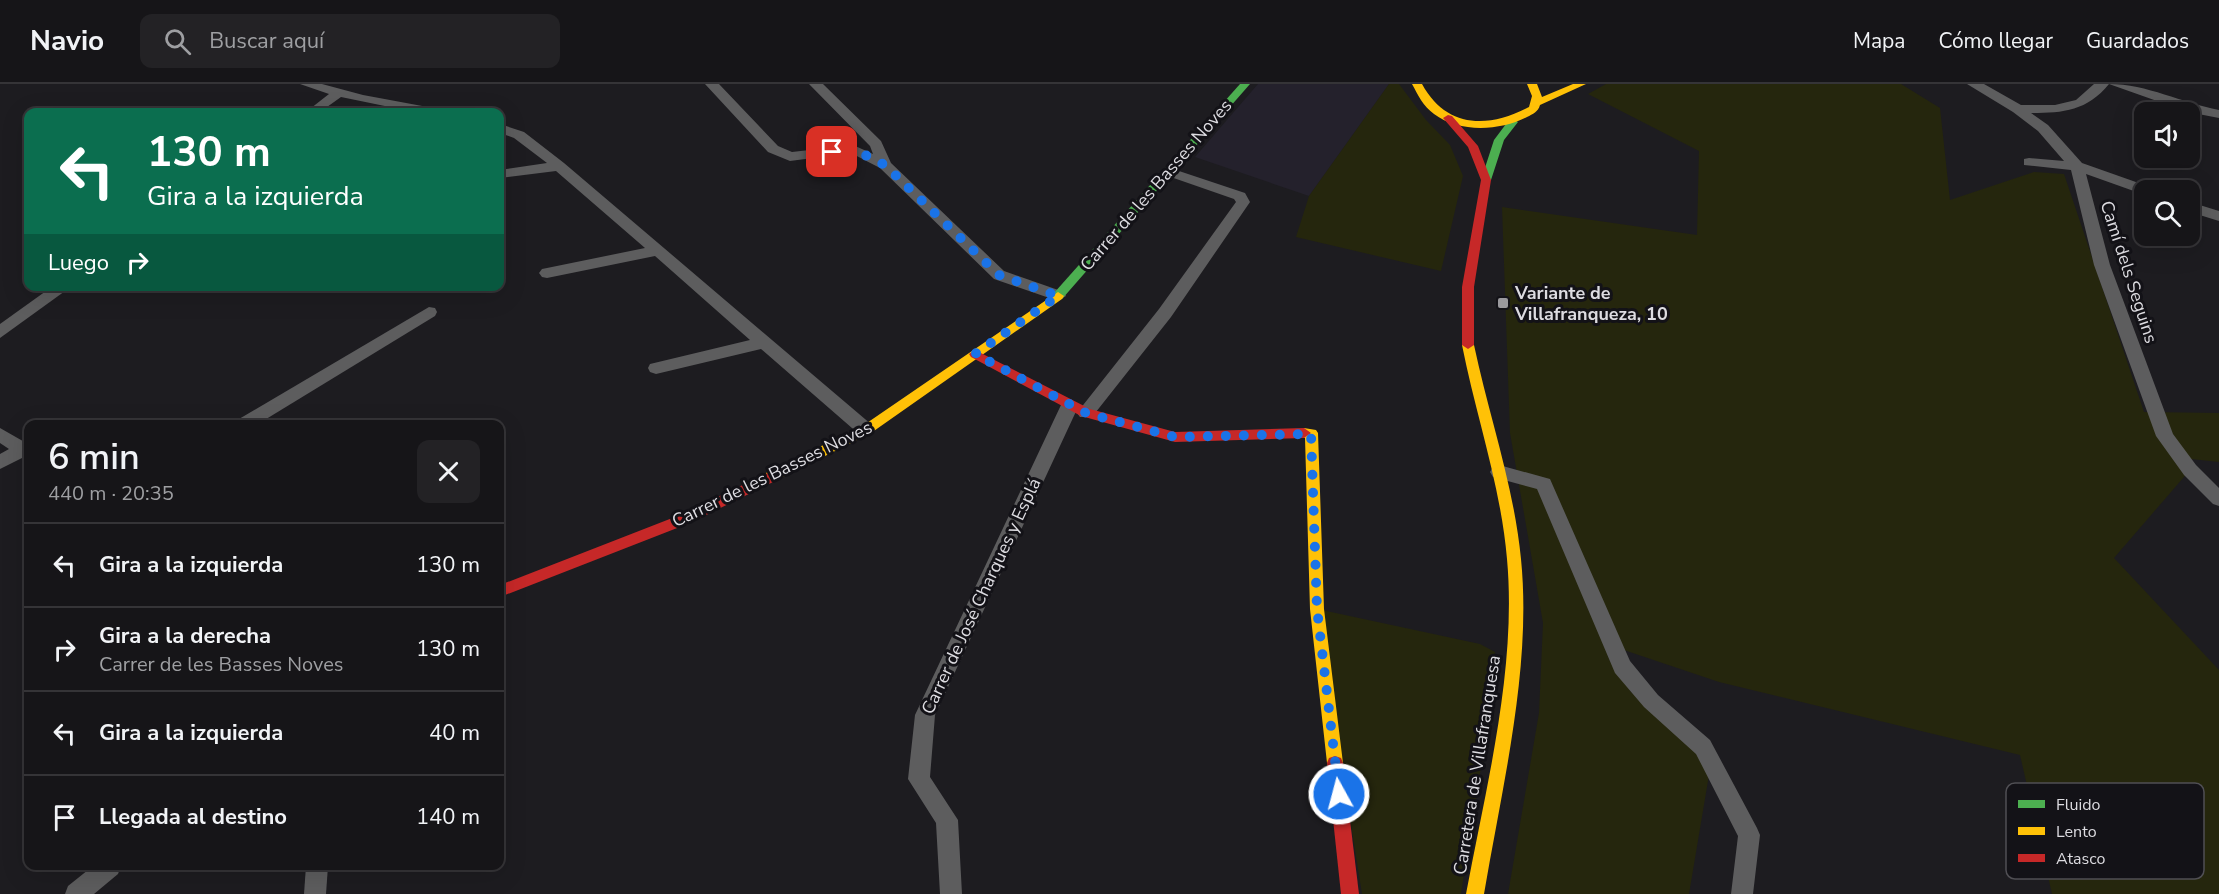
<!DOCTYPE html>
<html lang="es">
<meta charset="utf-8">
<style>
body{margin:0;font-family:"Nunito Sans",sans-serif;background:#232225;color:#f1f3f6;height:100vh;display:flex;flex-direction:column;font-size:22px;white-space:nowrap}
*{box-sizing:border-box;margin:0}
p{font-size:20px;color:#9e9fa2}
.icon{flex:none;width:33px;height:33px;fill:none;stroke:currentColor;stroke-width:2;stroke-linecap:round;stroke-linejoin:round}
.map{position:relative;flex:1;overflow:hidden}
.panel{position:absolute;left:24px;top:336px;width:480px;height:450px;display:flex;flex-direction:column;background:#161518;border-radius:12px;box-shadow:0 6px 24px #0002,0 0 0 2px #353437}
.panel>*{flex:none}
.top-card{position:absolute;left:24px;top:24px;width:480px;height:183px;border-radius:12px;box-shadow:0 6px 24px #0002,0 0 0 2px #353437;background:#0b6e4f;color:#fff;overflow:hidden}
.controls{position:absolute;left:2134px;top:18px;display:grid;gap:12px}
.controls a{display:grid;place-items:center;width:66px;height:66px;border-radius:12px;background:#161518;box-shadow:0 6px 24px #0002,0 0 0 2px #353437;font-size:30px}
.pin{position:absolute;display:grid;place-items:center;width:51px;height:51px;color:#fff;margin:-26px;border-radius:12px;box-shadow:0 3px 9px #0006}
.me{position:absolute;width:66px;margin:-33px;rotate:353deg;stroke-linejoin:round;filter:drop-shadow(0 0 4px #0008)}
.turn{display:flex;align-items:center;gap:21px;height:126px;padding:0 24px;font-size:27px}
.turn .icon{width:78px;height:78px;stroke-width:2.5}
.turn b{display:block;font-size:42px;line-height:51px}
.then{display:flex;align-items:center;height:57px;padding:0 24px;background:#0003;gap:12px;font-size:22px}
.round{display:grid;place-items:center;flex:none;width:63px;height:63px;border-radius:12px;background:#232225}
.head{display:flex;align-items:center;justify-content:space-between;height:102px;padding:0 24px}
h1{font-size:36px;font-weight:600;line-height:45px}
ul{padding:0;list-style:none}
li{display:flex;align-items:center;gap:18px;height:84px;padding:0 24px;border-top:2px solid #353437}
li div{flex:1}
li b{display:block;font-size:22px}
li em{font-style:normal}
header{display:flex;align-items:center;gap:36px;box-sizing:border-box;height:84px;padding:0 30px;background:#161518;border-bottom:2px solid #353437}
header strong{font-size:28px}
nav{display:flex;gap:33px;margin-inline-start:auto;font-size:21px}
.search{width:420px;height:54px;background:#232225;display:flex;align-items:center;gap:15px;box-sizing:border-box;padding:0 21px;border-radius:12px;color:#9e9fa2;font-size:22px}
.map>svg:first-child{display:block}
</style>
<header>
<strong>Navio</strong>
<div class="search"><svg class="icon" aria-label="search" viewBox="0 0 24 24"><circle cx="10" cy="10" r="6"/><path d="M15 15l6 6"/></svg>Buscar aquí</div>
<nav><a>Mapa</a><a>Cómo llegar</a><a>Guardados</a></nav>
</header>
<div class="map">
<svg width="2219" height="810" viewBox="0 0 2219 810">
<rect width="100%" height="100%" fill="#1d1c20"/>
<path fill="#24212c" d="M 1258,0 L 1389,0 L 1309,112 L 1195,73 Z"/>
<g fill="#25260d">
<path d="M 1389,0 L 1399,0 L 1426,36 L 1450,61 L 1463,92 L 1441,187 L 1296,153 L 1309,112 Z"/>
<path d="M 1606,0 L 1901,0 L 1940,24 L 1950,116 L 2034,88 L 2064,90 L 2144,328 L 2219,329 L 2219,378 L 2182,374 L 2190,386 L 2114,474 L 2219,586 L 2219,810 L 2052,810 L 2020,671 L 1719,598 L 1603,559 L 1610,577 L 1631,608 L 1693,661 L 1710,685 L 1689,810 L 1508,810 L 1539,629 L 1543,539 L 1510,349 L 1502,123 L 1697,151 L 1699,67 L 1588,10 Z"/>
<path d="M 1317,525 L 1480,560 L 1495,568 L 1488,657 L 1480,689 L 1461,810 L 1362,810 Z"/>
</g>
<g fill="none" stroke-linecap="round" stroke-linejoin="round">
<g fill="#5d5d5e" fill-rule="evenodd">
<path d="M 300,0 L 322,0 L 363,11 L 433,24 L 440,28 L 414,28 L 341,13 L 320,28 L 306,28 L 329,10 Z"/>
<path d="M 705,0 L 719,0 L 778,62 L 792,68 L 853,61 L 873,70 L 870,62 L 809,0 L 823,0 L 881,57 L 891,79 L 1004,187 L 1064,208 L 1066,212 L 1058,217 L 994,195 L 880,84 L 851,69 L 790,77 L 768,68 Z"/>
<path d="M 1967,0 L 1984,0 L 2021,21 L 2055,21 L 2076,16 L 2094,0 L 2109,0 C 2087,27 2063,29 2031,29 L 2048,41 L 2082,79 L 2150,103 L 2152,106 L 2145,106 L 2145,111 L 2086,90 L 2110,181 L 2173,350 L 2196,381 L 2219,404 L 2219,422 L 2213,420 L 2184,391 L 2156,352 L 2094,181 L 2071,86 L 2024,81 L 2024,75 L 2029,74 L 2064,77 L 2038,47 L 2013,28 Z"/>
<path d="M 2109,0 C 2147,0 2182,19 2219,26 L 2219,34 L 2188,28 Z"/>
<path d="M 500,40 L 524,48 L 564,79 L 872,341 L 875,346 L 872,351 L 860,351 L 761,265 L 656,290 L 650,288 L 648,284 L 650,280 L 750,256 L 655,172 L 547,194 L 542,193 L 539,189 L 542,185 L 547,184 L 645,164 L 556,87 L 500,94 L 500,86 L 547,79 L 514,54 L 500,49 Z"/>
<path d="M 1170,84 L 1245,109 L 1250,118 L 1171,233 L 1092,333 L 1080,333 L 1077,329 L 1080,325 L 1159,225 L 1236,118 L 1234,115 L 1165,91 L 1165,85 Z"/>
<path d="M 2190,118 L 2219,127 L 2219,137 L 2190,128 Z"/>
<path d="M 53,202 L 72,202 L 0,254 L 0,240 Z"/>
<path d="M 429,223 L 435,224 L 437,228 L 435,232 L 258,340 L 237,340 L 239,335 Z"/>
<path d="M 1070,315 L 1079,321 L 935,631 L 930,693 L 958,736 L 962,810 L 940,810 L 936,739 L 908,695 L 915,631 L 1061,321 Z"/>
<path d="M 0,344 L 28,360 L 28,375 L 24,373 L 0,385 L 0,370 L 9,365 L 0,359 Z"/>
<path d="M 1499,381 L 1550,395 L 1630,577 L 1658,611 L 1710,656 L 1757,744 L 1760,751 L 1753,810 L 1731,810 L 1738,752 L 1696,670 L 1644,623 L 1615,589 L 1537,405 L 1493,393 L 1490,388 L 1493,383 Z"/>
<path d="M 93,782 L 121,782 L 118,790 L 94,810 L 65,810 L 68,802 Z"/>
<path d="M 306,782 L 328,782 L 326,810 L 304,810 Z"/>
</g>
<g fill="#4caf50" fill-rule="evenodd">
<path d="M 1240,0 L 1250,0 L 1062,215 L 1054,215 L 1052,212 L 1054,209 Z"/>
<path d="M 1513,35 L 1518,38 L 1504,56 L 1491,96 L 1486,99 L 1482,98 L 1481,96 L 1494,56 L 1509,36 Z"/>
</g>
<g fill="#ffc107" fill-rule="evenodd">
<path d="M 1412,0 L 1422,0 C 1446,44 1488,45 1529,23 L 1532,12 L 1527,0 L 1537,0 L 1542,13 L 1573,0 L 1586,0 L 1540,21 C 1538,28 1533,30 1527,33 C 1500,47 1459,49 1434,30 C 1423,22 1418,11 1412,0 Z"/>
<path d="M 1058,208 L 1064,212 L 1062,215 L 871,349 L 777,396 L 767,396 L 765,392 L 767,388 L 861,343 Z"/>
<path d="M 1468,257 L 1474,261 C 1489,332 1514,402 1521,475 C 1532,584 1502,703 1484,810 L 1466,810 C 1486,703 1517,585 1507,475 C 1501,403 1476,332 1462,261 Z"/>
<path d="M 1304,344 L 1316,346 L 1318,349 L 1324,525 L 1343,679 L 1341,684 L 1335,686 L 1329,684 L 1327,679 L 1310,525 L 1305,354 L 1299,352 L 1297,349 Z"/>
</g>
<g fill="#c62828" fill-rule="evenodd">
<path d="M 1448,31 L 1452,32 L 1478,62 L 1491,96 L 1474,203 L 1474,261 L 1468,265 L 1462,261 L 1462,203 L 1481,96 L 1468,63 L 1443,34 Z"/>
<path d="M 975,266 L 1090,325 L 1175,348 L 1304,344 L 1311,349 L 1304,354 L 1175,358 L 1081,332 L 971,273 L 969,270 Z"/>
<path d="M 772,387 L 777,388 L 779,392 L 777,396 L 690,439 L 500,513 L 500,501 L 680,431 Z"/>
<path d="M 1335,672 L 1341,674 L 1343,679 L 1359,810 L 1341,810 L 1327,679 L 1329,674 Z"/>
</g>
</g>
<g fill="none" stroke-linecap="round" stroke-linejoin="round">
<path stroke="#1a73e8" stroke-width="10" stroke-dasharray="0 18" d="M 832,68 L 853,65 L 885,81 L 999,191 L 1058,212 L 975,270 L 1086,329 L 1175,353 L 1311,350 L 1317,525 L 1339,710"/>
</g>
<rect fill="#9a999d" stroke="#131217" stroke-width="2" x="1497" y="213" width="12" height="12" rx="3"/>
<g text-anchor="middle" stroke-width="6" stroke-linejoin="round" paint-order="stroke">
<g font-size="18" fill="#dddce1" stroke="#131217">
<text transform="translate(1156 101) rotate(-49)" y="6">Carrer de les Basses Noves</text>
<text transform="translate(2129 188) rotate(72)" y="6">Camí dels Seguins</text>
<text transform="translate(772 390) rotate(-26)" y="6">Carrer de les Basses Noves</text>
<text transform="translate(981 512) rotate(-65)" y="6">Carrer de José Charques y Esplá</text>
<text transform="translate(1477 681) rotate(-81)" y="6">Carretera de Villafranquesa</text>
</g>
<g font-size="18" font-weight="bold" fill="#dddce1" stroke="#131217" text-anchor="start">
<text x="1515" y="215">Variante de<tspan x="1515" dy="21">Villafranqueza, 10</tspan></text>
</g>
</g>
<rect x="2006" y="699" width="198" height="96" rx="9" fill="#131217" stroke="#504f54" stroke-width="1.5"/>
<rect x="2018" y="716" width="27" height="8" fill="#4caf50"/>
<rect x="2018" y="743" width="27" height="8" fill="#ffc107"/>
<rect x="2018" y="770" width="27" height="8" fill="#c62828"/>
<g font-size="16" fill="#dddce1">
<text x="2056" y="726">Fluido</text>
<text x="2056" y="753">Lento</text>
<text x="2056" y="780">Atasco</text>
</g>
</svg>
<div class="controls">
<a><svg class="icon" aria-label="sound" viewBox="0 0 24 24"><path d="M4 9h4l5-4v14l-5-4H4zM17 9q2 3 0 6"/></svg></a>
<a><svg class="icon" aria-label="search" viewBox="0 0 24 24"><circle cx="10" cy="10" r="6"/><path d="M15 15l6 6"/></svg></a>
</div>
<div class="pin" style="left:832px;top:68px;background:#d93025"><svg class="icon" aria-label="arrive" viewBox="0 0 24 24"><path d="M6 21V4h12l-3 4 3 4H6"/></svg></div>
<svg class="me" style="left:1339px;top:710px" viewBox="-20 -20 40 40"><circle r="17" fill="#1a73e8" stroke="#fff" stroke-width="3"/><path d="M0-11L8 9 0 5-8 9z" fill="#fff"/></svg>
<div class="top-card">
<div class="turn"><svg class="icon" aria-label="left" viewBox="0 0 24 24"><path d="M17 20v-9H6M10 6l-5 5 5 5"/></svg><div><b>130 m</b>Gira a la izquierda</div></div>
<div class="then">Luego<svg class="icon" aria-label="right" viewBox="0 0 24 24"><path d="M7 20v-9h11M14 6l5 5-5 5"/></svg></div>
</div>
<section class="panel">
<div class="head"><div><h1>6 min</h1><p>440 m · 20:35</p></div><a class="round"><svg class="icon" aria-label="close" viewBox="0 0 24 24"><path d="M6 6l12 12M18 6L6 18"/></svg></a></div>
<ul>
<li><svg class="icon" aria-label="left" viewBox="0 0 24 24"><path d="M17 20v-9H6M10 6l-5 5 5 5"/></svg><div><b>Gira a la izquierda</b></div><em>130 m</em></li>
<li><svg class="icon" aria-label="right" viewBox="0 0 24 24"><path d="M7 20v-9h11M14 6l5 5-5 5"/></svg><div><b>Gira a la derecha</b><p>Carrer de les Basses Noves</p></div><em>130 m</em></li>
<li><svg class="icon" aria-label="left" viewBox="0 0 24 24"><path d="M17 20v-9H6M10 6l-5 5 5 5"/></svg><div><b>Gira a la izquierda</b></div><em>40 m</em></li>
<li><svg class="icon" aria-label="arrive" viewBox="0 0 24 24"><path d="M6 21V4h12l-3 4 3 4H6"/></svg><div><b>Llegada al destino</b></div><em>140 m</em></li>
</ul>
</section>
</div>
